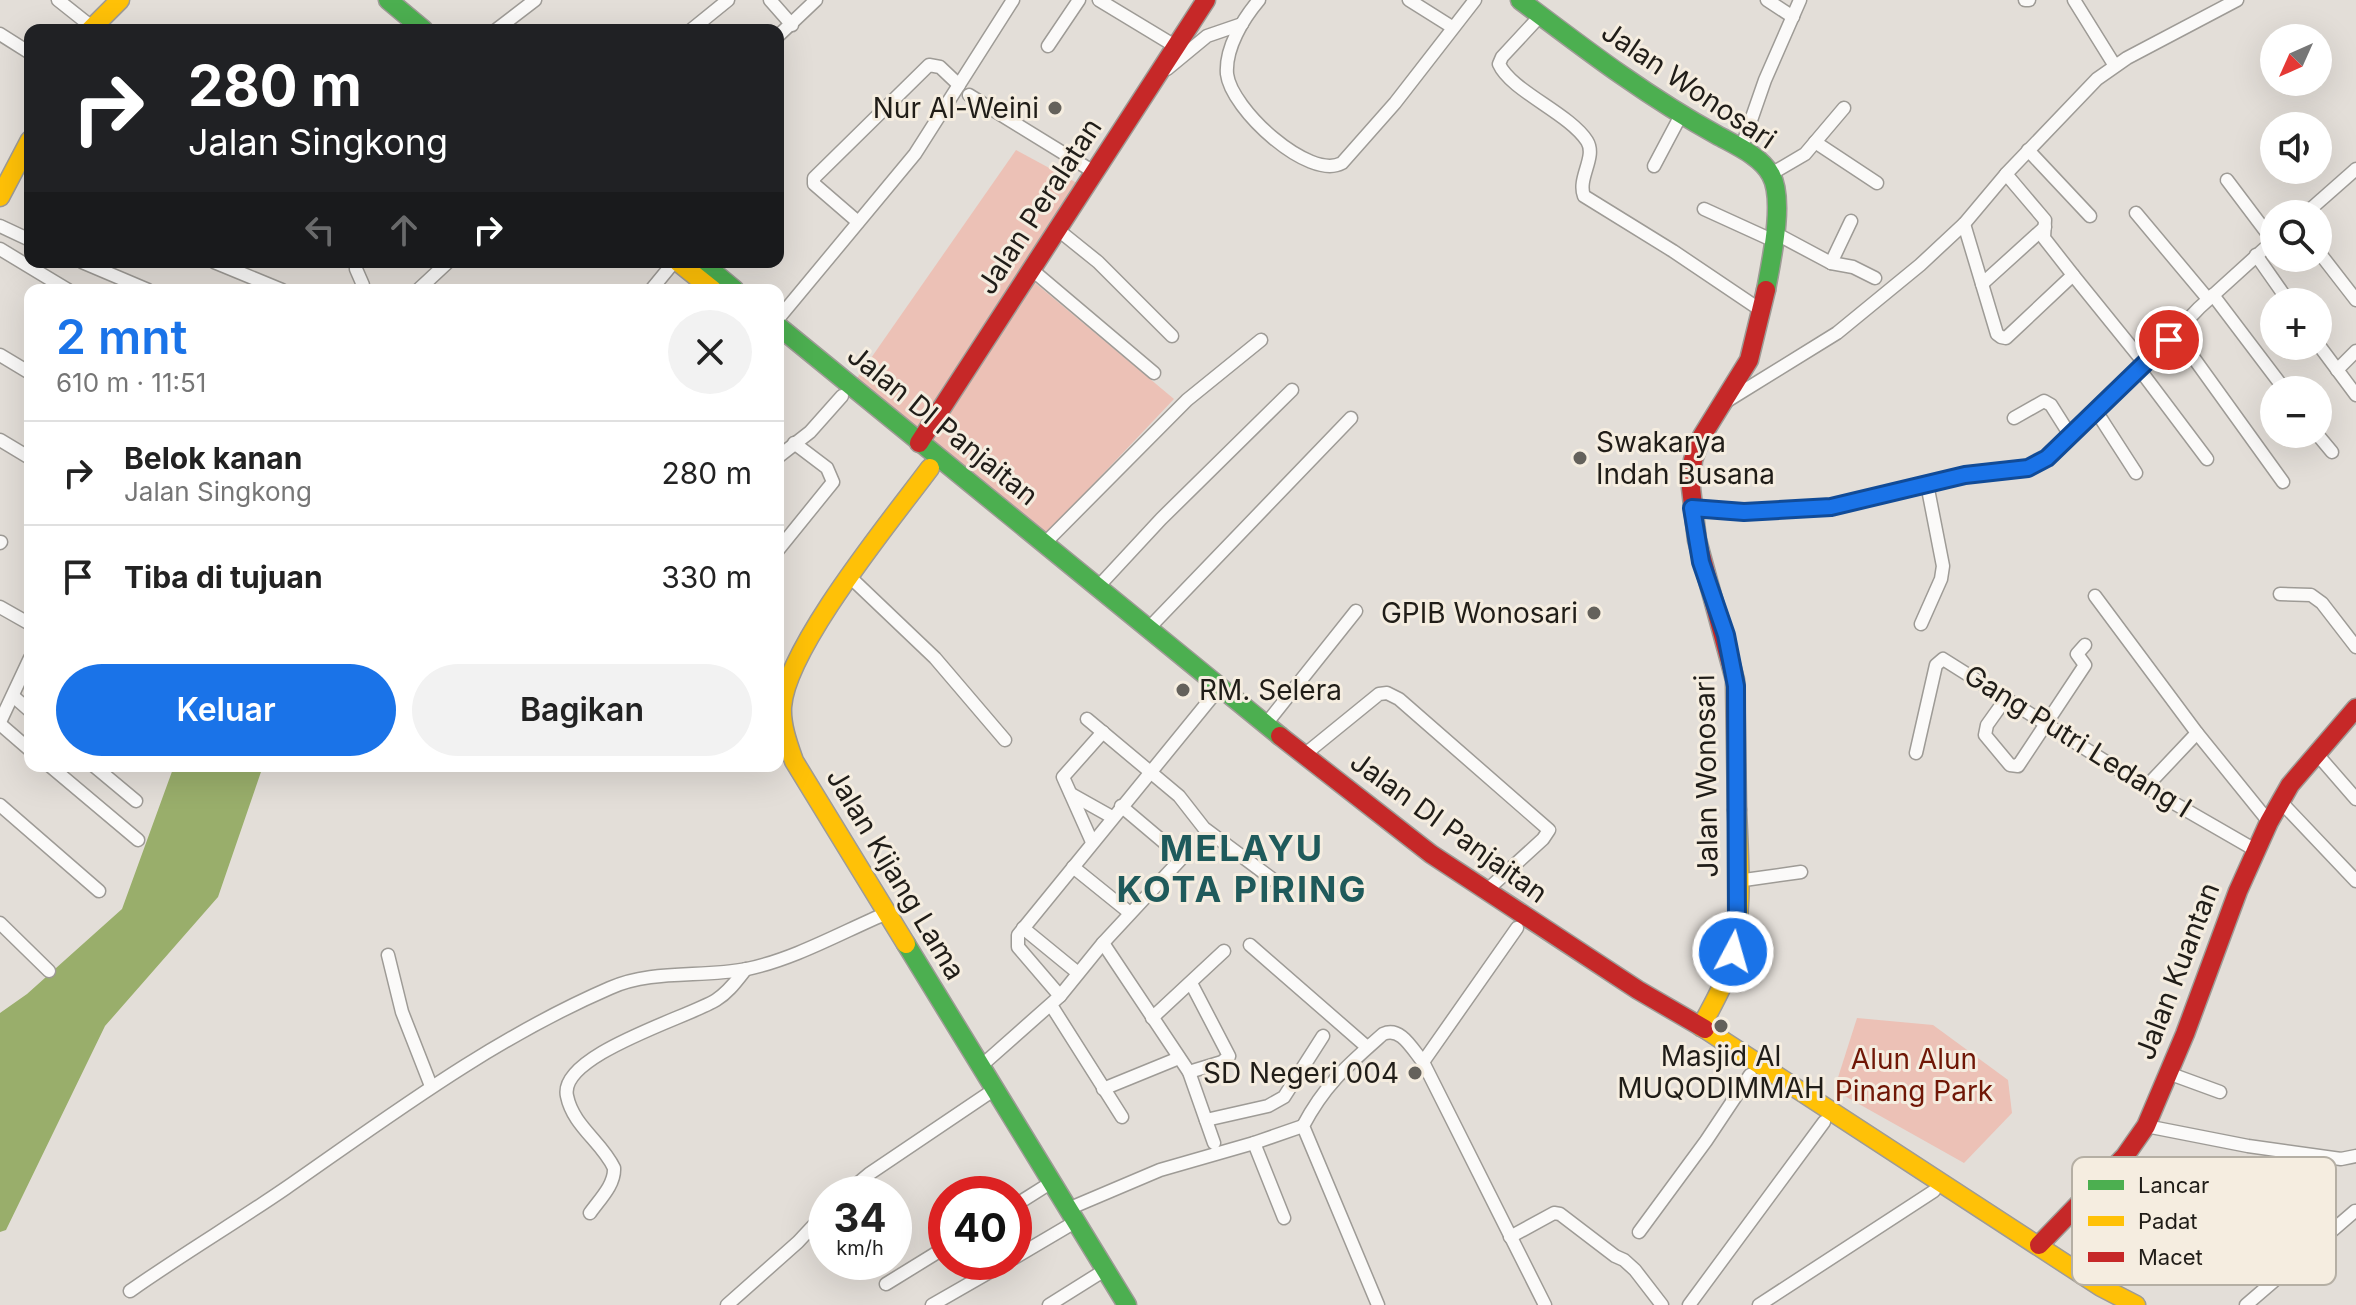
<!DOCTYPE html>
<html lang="id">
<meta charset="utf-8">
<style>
body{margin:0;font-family:Inter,sans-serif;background:#f2f2f2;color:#222;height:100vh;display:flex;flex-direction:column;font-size:30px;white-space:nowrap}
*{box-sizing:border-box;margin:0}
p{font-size:26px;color:#767676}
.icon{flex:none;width:44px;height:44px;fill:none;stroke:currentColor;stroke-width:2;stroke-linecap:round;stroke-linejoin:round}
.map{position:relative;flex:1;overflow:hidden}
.details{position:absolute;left:24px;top:284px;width:760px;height:488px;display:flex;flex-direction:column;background:#fff;border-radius:16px;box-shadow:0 8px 32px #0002}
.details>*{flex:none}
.top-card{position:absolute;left:24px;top:24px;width:760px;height:244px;border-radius:16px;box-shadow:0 8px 32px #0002;background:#202124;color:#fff;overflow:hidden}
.needle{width:52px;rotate:225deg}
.tools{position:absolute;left:2260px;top:24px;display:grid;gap:16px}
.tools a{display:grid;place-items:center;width:72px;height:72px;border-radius:50%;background:#fff;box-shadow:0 8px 32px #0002;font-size:40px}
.speed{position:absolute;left:808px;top:1176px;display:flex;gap:16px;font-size:40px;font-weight:700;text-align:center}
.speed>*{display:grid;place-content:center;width:104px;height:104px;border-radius:50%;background:#fff;box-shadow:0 8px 32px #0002;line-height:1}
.speed small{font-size:20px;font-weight:400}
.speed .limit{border:12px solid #d22;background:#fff;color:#111}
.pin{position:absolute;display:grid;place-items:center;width:68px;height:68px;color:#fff;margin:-34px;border:4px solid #fff;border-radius:50%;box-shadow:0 2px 8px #0007}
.me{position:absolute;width:88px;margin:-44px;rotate:6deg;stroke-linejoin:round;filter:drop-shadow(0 0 6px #0008)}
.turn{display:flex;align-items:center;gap:28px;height:168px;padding:0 32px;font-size:36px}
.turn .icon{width:104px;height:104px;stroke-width:2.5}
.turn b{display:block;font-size:56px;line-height:68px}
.lanes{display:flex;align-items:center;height:76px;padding:0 32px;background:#0003;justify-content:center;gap:40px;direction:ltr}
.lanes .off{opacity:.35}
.round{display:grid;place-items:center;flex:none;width:84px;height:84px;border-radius:42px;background:#f2f2f2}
.headline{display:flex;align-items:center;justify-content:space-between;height:136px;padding:0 32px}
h1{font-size:48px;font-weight:600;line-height:60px;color:#1a73e8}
.cta{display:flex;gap:16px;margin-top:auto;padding:16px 32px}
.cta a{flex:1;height:92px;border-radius:48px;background:#1a73e8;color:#fff;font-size:32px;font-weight:600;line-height:92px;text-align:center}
.cta a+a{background:#f2f2f2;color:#222}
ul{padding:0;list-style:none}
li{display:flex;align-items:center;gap:24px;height:104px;padding:0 32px;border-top:2px solid #e0e0e0}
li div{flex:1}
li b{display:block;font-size:30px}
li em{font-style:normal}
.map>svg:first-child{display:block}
</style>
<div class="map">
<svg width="2356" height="1305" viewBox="0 0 2356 1305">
<rect width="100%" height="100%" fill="#e3ded8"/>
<g fill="#ecc1b6">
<path d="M 1016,150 L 1077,183 L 919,431 L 855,381 Z"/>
<path d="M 1034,282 L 1174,399 L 1045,535 L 932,442 Z"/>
<path d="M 1857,1018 L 1933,1025 L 2008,1080 L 2012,1113 L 1964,1163 L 1834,1090 Z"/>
</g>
<path fill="#99ae6b" d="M 174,766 L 263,766 L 218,897 L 105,1026 L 6,1230 L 0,1232 L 0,1013 L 27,994 L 122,909 Z"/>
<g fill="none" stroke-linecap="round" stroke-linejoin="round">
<defs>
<g id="street">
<path d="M 58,0 L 92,27"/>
<path d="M 770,0 L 792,25"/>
<path d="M 1099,0 L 1175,46"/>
<path d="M 1259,0 C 1243,19 1225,48 1227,74 C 1231,109 1309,181 1342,163 L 1395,103 L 1475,0"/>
<path d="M 1409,0 L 1452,27"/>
<path d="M 1767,0 L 1793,17"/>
<path d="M 2025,0 L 2029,0"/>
<path d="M 2074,0 L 2115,66"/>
<path d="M 1541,15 L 1502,57 L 1499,64 C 1511,91 1569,113 1587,141 C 1597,157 1577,178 1584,196 L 1673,251 L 1762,311"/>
<path d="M 496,30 L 535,0"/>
<path d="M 691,30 L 728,0"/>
<path d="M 0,34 L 30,53"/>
<path d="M 778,36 L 816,0"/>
<path d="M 1048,46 L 1079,0"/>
<path d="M 1167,69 L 1207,36 L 1242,24"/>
<path d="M 969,95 L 1094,172"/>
<path d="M 1815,142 L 1877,183"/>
<path d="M 1741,149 L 1765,80 L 1800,0"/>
<path d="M 2028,150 L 2090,216"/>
<path d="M 1654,166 L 1681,115"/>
<path d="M 1771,174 L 1805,154 L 1844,108"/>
<path d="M 2006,174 L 2045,220 L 2044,238 L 2073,275"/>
<path d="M 2227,180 L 2273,241"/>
<path d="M 1704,209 L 1772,240"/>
<path d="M 2136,213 L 2208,299"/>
<path d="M 2305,214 L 2356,169"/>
<path d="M 858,222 L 814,184 L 814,178 L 929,65 L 940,67 L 959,85"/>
<path d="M 1964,224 L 1997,334 L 2001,337 L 2006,338 L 2073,275 L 2145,364"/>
<path d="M 0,226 L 30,240"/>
<path d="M 1057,229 L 1098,262 L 1172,336"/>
<path d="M 1773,232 L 1831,263 L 1853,267 L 1875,278"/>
<path d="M 0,249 L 68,290"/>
<path d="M 2318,251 L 2356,300"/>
<path d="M 2256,255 L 2289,302"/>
<path d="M 82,262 L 148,290"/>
<path d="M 214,262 L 282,290"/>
<path d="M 356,262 L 356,269 L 363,285"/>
<path d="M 1831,263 L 1851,221"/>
<path d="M 1031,269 L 1154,373"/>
<path d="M 1982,284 L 2045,227"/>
<path d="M 418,290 L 448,262"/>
<path d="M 651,290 L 674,262"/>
<path d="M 2213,295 L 2285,390"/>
<path d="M 778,319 L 915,154 L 1013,0"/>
<path d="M 2175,332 L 2283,482"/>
<path d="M 2318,344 L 2356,395"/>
<path d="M 0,355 L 30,373"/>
<path d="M 2140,370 L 2207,459"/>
<path d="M 2337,370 L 2356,351"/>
<path d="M 1727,401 L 1837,333 L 1920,265 L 1964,224 L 2006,174 L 2097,79 L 2127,58 L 2237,0"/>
<path d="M 2096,411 L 2136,473"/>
<path d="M 2014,418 L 2044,401 L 2051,405 L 2070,435"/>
<path d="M 2317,434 L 2332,452"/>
<path d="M 0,440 L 30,458"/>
<path d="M 778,457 L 810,432 L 842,396"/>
<path d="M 1692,508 L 1744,512 L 1831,507 L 1965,475 L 2028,468 L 2047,458 L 2140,370 L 2199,308 L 2274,240"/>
<path d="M 0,543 L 1,542"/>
<path d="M 1044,544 L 1187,400 L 1261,340"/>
<path d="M 778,550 L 833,482 L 827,468 L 794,443"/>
<path d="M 850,577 L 935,658 L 1005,740"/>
<path d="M 1097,588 L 1161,519 L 1292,390"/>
<path d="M 2280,594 L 2311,595 L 2322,603 L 2356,647"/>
<path d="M 2095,596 L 2197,733 L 2269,822"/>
<path d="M 0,607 L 30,624"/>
<path d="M 1921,624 L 1941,579 L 1943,566 L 1927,484"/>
<path d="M 1148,629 L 1351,418"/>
<path d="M 13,696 L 30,711"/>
<path d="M 2007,697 L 1987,725 L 1985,735 L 2010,765 L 2018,766 L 2085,665 L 2077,654 L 2085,645"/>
<path d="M 1087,719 L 1179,796 L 1204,828 L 1283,887"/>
<path d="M 0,722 L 30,658"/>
<path d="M 0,724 L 30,750"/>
<path d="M 1266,724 L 1356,611"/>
<path d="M 1916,753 L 1936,665 L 1943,659 L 2146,787 L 2257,851"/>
<path d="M 2316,753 L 2356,799"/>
<path d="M 1304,755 L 1379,694 L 1387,693 L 1399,699 L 1549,830 L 1543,839 L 1486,891"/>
<path d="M 50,766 L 138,840"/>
<path d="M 94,766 L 136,801"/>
<path d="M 2146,787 L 2197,733"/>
<path d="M 1071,794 L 1112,817"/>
<path d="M 2280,801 L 2356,881"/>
<path d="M 0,805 L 99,891"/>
<path d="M 1092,842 L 1063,777 L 1103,732"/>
<path d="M 1073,867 L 1130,913"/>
<path d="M 1737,881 L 1801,872"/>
<path d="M 0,923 L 49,971"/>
<path d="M 1023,928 L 1078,973"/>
<path d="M 1103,943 L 1189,1072 L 1214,1143"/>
<path d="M 1250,945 L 1367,1047"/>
<path d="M 388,955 L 402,1012 L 431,1086"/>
<path d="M 1060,996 L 1018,947 L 1018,935 L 1212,697"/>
<path d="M 1051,1005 L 1122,1117"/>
<path d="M 1152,1018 L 1224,951"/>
<path d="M 1423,1062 L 1517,928"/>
<path d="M 981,1066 L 1060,996 L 1103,943 L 1181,859 L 1179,855 L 1121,806"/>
<path d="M 1189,1072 L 1222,1062 L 1229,1056 L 1191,983"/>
<path d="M 2168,1073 L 2220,1092"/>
<path d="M 1103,1089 L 1179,1058"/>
<path d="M 1206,1120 L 1268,1106 L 1284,1097 L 1323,1036"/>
<path d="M 2146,1126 L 2248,1146 L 2341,1159 L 2356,1156"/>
<path d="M 845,1194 L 869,1174 L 995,1089"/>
<path d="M 1014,1206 L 1052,1182"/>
<path d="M 1068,1209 L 1160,1170 L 1254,1143"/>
<path d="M 590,1213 C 599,1200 615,1185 614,1168 C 602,1142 573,1126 567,1096 C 558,1055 689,1017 716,1000 C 729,992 737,980 746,969"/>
<path d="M 1284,1218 L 1254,1143 L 1303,1126"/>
<path d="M 1639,1232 L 1706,1141 L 1750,1075"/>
<path d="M 1510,1237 L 1554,1213 L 1560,1214 L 1615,1256 L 1624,1260 L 1635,1270 L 1662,1305"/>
<path d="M 1014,1258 L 1075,1222"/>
<path d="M 886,1284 L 946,1247"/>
<path d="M 130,1291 C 181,1255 235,1223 286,1188 C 391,1115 492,1039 610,988 C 652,969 702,978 747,969 C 795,959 842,932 887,913"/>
<path d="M 727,1305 L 798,1242 L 826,1212"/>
<path d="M 932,1305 L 1007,1262"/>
<path d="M 1049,1305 L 1105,1270"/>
<path d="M 1378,1305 L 1303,1126 C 1325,1084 1348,1065 1383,1034 C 1401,1026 1412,1049 1423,1062 L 1545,1305"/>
<path d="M 1689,1305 L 1824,1122"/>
<path d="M 1759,1305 L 1934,1191"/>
<path d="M 2246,1305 L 2355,1211"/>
</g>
<g id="fast">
<path d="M 388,0 L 424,30"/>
<path d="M 1520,0 C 1585,49 1646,96 1717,135 C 1735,145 1761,156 1771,175 C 1785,200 1771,262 1766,290"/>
<path d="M 705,265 L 735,290"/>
<path d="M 778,326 L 1280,736"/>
<path d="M 906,944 L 1127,1305"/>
</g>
<g id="slow">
<path d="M 90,30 L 120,0"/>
<path d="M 0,197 L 30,140"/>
<path d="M 678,262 L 713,290"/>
<path d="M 906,944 L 794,761 C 788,744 781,725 782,707 C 786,648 892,519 930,468"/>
<path d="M 1701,1027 C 1711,1007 1724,987 1730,965 C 1744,916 1739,860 1737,810"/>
<path d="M 1705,1029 L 2101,1287 L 2136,1305"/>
</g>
<g id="jam">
<path d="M 919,443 L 1206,0"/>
<path d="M 1280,736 L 1431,854 L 1638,990 L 1705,1029"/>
<path d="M 1737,810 L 1735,680 L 1697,540 L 1691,488 L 1693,460 L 1702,436 L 1749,360 L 1766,290"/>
<path d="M 2039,1245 L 2125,1156 L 2146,1126 L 2185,1034 L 2238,891 L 2269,822 L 2290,785 L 2356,708"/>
</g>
</defs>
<use href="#street" stroke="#9e9b96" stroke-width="15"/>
<use href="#fast" stroke="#9e9b96" stroke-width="21"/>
<use href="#slow" stroke="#9e9b96" stroke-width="21"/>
<use href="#jam" stroke="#9e9b96" stroke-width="21"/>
<use href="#street" stroke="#fbfaf9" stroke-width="12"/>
<use href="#fast" stroke="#4caf50" stroke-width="18"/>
<use href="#slow" stroke="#ffc107" stroke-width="18"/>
<use href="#jam" stroke="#c62828" stroke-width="18"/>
</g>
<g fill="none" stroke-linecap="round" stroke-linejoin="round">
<defs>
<path id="route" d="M 1733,952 L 1737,929 L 1736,686 L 1726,635 L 1701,562 L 1692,508 L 1744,512 L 1831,507 L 1965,475 L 2028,468 L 2047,458 L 2169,340"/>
</defs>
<use href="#route" stroke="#114b97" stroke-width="20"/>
<use href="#route" stroke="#1a73e8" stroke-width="14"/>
</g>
<g fill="#64615b" stroke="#f5ede0" stroke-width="3">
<circle cx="1055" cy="108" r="8"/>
<circle cx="1580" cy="458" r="8"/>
<circle cx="1594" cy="613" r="8"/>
<circle cx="1183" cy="690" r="8"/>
<circle cx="1721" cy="1026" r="8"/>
<circle cx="1415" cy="1073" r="8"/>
</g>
<g text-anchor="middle" stroke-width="6" stroke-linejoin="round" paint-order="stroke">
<g font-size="28" fill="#201d18" stroke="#f5ede0">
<text transform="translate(1689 85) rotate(34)" y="10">Jalan Wonosari</text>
<text transform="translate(1039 206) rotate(-57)" y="10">Jalan Peralatan</text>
<text transform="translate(943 425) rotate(39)" y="10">Jalan DI Panjaitan</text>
<text transform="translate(2078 741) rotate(32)" y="10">Gang Putri Ledang I</text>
<text transform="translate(1706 776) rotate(-91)" y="10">Jalan Wonosari</text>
<text transform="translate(1449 827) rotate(36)" y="10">Jalan DI Panjaitan</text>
<text transform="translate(896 874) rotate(59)" y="10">Jalan Kijang Lama</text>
<text transform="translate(2177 971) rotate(-69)" y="10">Jalan Kuantan</text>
</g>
<g font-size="28" fill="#201d18" stroke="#f5ede0" text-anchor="end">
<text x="1039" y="118">Nur Al-Weini</text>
<text x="1596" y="452" text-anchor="start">Swakarya<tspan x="1596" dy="32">Indah Busana</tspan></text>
<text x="1578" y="623">GPIB Wonosari</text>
<text x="1199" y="700" text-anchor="start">RM. Selera</text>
<text x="1721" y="1066" text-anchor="middle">Masjid Al<tspan x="1721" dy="32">MUQODIMMAH</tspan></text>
<text x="1399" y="1083">SD Negeri 004</text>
</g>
<g font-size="28" fill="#701706" stroke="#f5ede0">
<text x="1914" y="1069">Alun Alun<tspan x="1914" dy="32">Pinang Park</tspan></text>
</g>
<g font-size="36" font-weight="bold" letter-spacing="2" fill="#1f5a5b" stroke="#f5ede0">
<text x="1242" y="861">MELAYU<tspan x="1242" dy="41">KOTA PIRING</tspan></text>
</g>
</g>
<rect x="2072" y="1157" width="264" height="128" rx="12" fill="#f5ede0" stroke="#b5afa4" stroke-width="2"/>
<rect x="2088" y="1180" width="36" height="10" fill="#4caf50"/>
<rect x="2088" y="1216" width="36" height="10" fill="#ffc107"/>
<rect x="2088" y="1252" width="36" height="10" fill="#c62828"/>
<g font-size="22" fill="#201d18">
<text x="2138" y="1193">Lancar</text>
<text x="2138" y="1229">Padat</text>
<text x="2138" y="1265">Macet</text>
</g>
</svg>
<div class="tools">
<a><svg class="needle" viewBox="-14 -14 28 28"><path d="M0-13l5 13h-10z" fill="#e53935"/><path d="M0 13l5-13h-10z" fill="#767676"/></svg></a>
<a><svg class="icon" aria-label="sound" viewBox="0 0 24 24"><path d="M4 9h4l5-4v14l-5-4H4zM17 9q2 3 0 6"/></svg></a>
<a><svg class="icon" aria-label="search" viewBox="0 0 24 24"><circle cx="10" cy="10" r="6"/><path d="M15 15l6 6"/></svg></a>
<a>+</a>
<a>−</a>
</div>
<div class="speed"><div>34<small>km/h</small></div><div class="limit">40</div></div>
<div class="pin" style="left:2169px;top:340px;background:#d93025"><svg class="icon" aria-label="arrive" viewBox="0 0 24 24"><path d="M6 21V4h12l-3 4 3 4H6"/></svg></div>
<svg class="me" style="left:1733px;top:952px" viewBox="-20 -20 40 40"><circle r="17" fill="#1a73e8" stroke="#fff" stroke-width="3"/><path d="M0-11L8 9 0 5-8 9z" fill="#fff"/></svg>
<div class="top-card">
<div class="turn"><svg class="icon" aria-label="right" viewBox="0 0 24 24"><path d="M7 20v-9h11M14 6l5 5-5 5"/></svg><div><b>280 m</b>Jalan Singkong</div></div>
<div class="lanes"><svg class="icon off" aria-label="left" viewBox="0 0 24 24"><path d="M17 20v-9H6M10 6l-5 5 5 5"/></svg><svg class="icon off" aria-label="ahead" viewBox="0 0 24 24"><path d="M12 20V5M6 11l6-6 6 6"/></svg><svg class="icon" aria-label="right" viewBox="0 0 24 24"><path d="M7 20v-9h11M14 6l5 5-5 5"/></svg></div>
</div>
<section class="details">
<div class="headline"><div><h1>2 mnt</h1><p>610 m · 11:51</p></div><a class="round"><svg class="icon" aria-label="close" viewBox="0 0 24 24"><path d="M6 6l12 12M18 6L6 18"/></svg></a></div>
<ul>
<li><svg class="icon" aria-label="right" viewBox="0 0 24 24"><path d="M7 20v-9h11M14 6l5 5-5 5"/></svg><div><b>Belok kanan</b><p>Jalan Singkong</p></div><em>280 m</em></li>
<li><svg class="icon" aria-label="arrive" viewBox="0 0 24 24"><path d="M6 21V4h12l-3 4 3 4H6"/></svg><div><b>Tiba di tujuan</b></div><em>330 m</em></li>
</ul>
<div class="cta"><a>Keluar</a><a>Bagikan</a></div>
</section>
</div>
